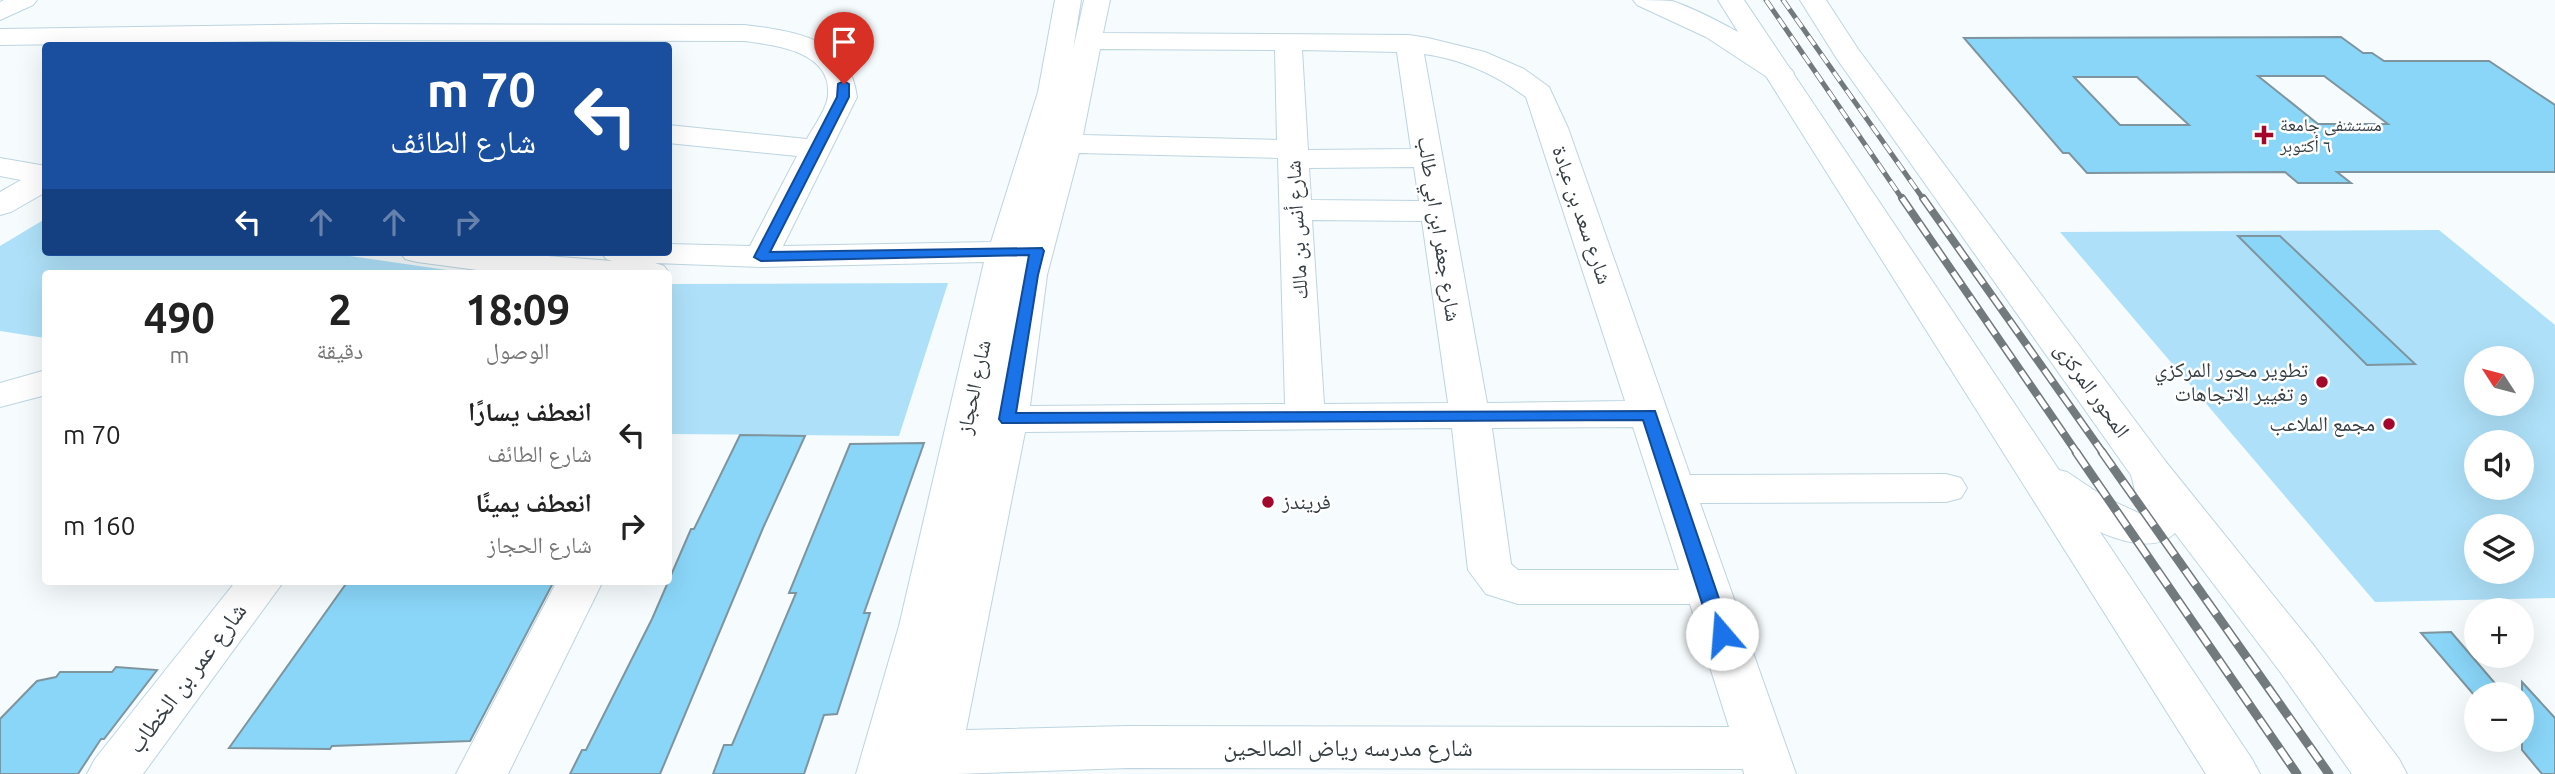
<!DOCTYPE html>
<html lang="ar">
<meta charset="utf-8">
<style>
body{margin:0;font-family:Ubuntu,"Noto Naskh Arabic",sans-serif;background:#f2f2f2;color:#222;direction:rtl;height:100vh;display:flex;flex-direction:column;font-size:26px;white-space:nowrap}
*{box-sizing:border-box;margin:0}
p{font-size:23px;color:#767676}
.icon{flex:none;width:38px;height:38px;fill:none;stroke:currentColor;stroke-width:2;stroke-linecap:round;stroke-linejoin:round}
.map{position:relative;flex:1;overflow:hidden;direction:ltr}
.drawer{position:absolute;left:42px;top:270px;width:630px;height:315px;display:flex;flex-direction:column;background:#fff;border-radius:7px;box-shadow:0 7px 28px #0002;direction:rtl}
.drawer>*{flex:none}
.top-card{position:absolute;left:42px;top:42px;width:630px;height:214px;border-radius:7px;box-shadow:0 7px 28px #0002;direction:rtl;background:#1a4fa0;color:#fff;overflow:hidden}
.needle{width:46px;rotate:306deg}
.fabs{position:absolute;left:2464px;top:346px;display:grid;gap:14px}
.fabs a{display:grid;place-items:center;width:70px;height:70px;border-radius:50%;background:#fff;box-shadow:0 7px 28px #0002;font-size:35px}
.pin{position:absolute;display:grid;place-items:center;width:60px;height:60px;color:#fff;margin:-72px -30px;border-radius:50% 50% 50% 0;rotate:-45deg;box-shadow:0 0 7px #0007}
.pin .icon{rotate:45deg}
.me{position:absolute;width:77px;margin:-38px;rotate:342deg;stroke-linejoin:round;filter:drop-shadow(0 0 5px #0008)}
.turn{display:flex;align-items:center;gap:24px;height:147px;padding:0 21px;font-size:32px}
.turn .icon{width:91px;height:91px;stroke-width:2.5}
.turn b{display:block;font-size:49px;line-height:60px}
.lanes{display:flex;align-items:center;height:66px;padding:0 21px;background:#0003;justify-content:center;gap:35px;direction:ltr}
.lanes .off{opacity:.35}
.eta{display:flex;justify-content:space-evenly;align-items:center;height:119px;text-align:center}
.eta b{font-size:42px;font-weight:600;line-height:49px}
ul{padding:0;list-style:none}
li{display:flex;align-items:center;gap:21px;height:91px;padding:0 21px}
li div{flex:1}
li b{display:block;font-size:26px}
li em{font-style:normal}
.map>svg:first-child{display:block}
</style>
<div class="map">
<svg width="2555" height="774" viewBox="0 0 2555 774">
<rect width="100%" height="100%" fill="#f6fbfd"/>
<g fill="#aee1f9" fill-rule="evenodd">
<path d="M 45,219 L 46,252 L 322,252 L 468,273 L 46,273 L 45,338 L 0,331 L 0,246 Z"/>
<path d="M 2439,230 L 2555,325 L 2555,598 L 2375,602 L 2060,232 ZM 2476,359 L 2522,359 L 2522,404 L 2476,404 ZM 2476,443 L 2522,443 L 2522,488 L 2476,488 ZM 2476,527 L 2522,527 L 2522,572 L 2476,572 Z"/>
<path d="M 948,283 L 899,436 L 669,434 L 669,284 Z"/>
</g>
<g fill="#8ad6f9" stroke="#7e959f" stroke-width="2" fill-rule="evenodd">
<path d="M 2341,37 L 2363,53 L 2372,53 L 2384,61 L 2489,61 L 2555,105 L 2555,172 L 2337,172 L 2351,183 L 2298,183 L 2285,172 L 2087,173 L 2069,153 L 2063,153 L 1964,38 ZM 2258,76 L 2324,76 L 2388,124 L 2318,124 ZM 2074,77 L 2137,77 L 2189,125 L 2120,125 Z"/>
<path d="M 2238,236 L 2280,236 L 2415,364 L 2367,365 Z"/>
<path d="M 740,435 L 805,436 L 763,528 L 660,774 L 570,774 L 582,750 L 586,750 L 652,619 L 691,529 L 694,529 Z"/>
<path d="M 924,443 L 864,613 L 870,613 L 837,714 L 824,715 L 804,774 L 713,774 L 724,745 L 732,745 L 796,593 L 789,593 L 850,444 Z"/>
<path d="M 348,581 L 554,581 L 470,741 L 332,746 L 330,749 L 229,748 Z"/>
<path d="M 2451,632 L 2505,695 L 2474,695 L 2421,633 Z"/>
<path d="M 116,667 L 157,670 L 104,739 L 101,739 L 78,774 L 0,774 L 0,719 L 37,681 L 56,677 L 60,672 L 112,672 Z"/>
<path d="M 2522,682 L 2555,718 L 2555,774 L 2542,774 L 2522,750 Z"/>
</g>
<g fill="none" stroke-linecap="round" stroke-linejoin="round">
<defs>
<g id="minor">
<path d="M 4,0 L 37,0 L 33,5 L 0,20 L 0,2 Z"/>
<path d="M 1055,0 L 1081,0 L 1073,50 L 1084,0 L 1110,0 L 1103,33 L 1409,35 L 1428,38 L 1485,52 L 1524,69 L 1549,87 L 1568,128 L 1690,475 L 1946,474 L 1961,478 L 1967,488 L 1961,498 L 1946,502 L 1700,503 L 1796,774 L 1744,774 L 1743,769 L 1127,768 L 957,774 L 856,774 L 899,626 L 984,262 L 761,267 L 655,263 L 664,266 L 669,273 L 668,274 L 500,273 L 417,262 L 405,259 L 400,252 L 496,252 L 612,261 L 606,259 L 601,252 L 668,252 L 668,244 L 750,246 L 797,156 L 668,143 L 668,125 L 807,139 C 813,127 828,108 828,94 C 831,51 775,45 744,41 L 345,40 L 0,45 L 0,29 L 345,24 L 744,25 C 793,31 850,38 857,97 L 783,246 L 991,242 L 1038,92 ZM 1100,49 L 1275,50 L 1277,140 L 1083,135 ZM 1302,50 L 1397,52 L 1411,149 L 1308,150 ZM 1424,54 C 1462,59 1496,75 1526,97 L 1625,401 L 1487,403 ZM 1079,153 L 1278,158 L 1285,404 L 1030,406 L 1047,275 ZM 1414,167 L 1419,201 L 1311,200 L 1309,168 ZM 1312,220 L 1422,221 L 1448,403 L 1324,404 ZM 1633,427 L 1679,570 L 1518,570 L 1511,564 L 1492,428 ZM 1452,428 L 1468,570 L 1486,594 L 1518,604 L 1690,604 L 1729,727 L 1127,726 L 966,730 L 1025,432 Z"/>
<path d="M 1633,0 C 1645,0 1660,0 1672,1 C 1700,10 1778,50 1794,73 L 1790,79 L 1780,81 L 1770,79 L 1706,37 L 1637,5 Z"/>
<path d="M 0,158 L 46,166 L 46,192 L 11,212 L 0,215 L 0,192 L 21,180 L 0,176 Z"/>
<path d="M 46,370 L 46,395 L 0,407 L 0,383 Z"/>
<path d="M 236,581 L 284,581 L 143,774 L 87,774 L 95,759 Z"/>
<path d="M 557,581 L 603,581 L 508,774 L 456,774 Z"/>
</g>
<path id="major" d="M 1718,0 L 1744,0 L 2059,470 L 2067,472 L 2106,498 L 2141,514 L 2131,475 L 1837,59 L 1800,0 L 1826,0 L 1858,49 L 2166,462 L 2315,647 L 2399,759 L 2407,774 L 2352,774 L 2281,673 L 2175,533 C 2155,552 2123,542 2100,532 L 2252,759 L 2260,774 L 2206,774 Z"/>
</defs>
<use href="#minor" stroke="#bdd5e0" stroke-width="2"/>
<use href="#major" stroke="#bdd5e0" stroke-width="2"/>
<use href="#minor" fill="#fff" fill-rule="evenodd"/>
<use href="#major" fill="#fff" fill-rule="evenodd"/>
<defs>
<g id="rail-far2">
<path d="M 1766,0 L 1903,200"/>
<path d="M 1783,0 L 1924,200"/>
</g>
<g id="rail-far1">
<path d="M 1902,198 L 2077,453"/>
<path d="M 1923,198 L 2103,453"/>
</g>
<g id="rail">
<path d="M 2076,452 L 2297,774"/>
<path d="M 2102,452 L 2329,774"/>
</g>
</defs>
<use href="#rail-far2" stroke="#727a7e" stroke-width="5"/>
<use href="#rail-far1" stroke="#727a7e" stroke-width="8"/>
<use href="#rail" stroke="#727a7e" stroke-width="9"/>
<use href="#rail-far2" stroke="#fff" stroke-width="3.5" stroke-dasharray="11" stroke-linecap="butt"/>
<use href="#rail-far1" stroke="#fff" stroke-width="5" stroke-dasharray="15" stroke-linecap="butt"/>
<use href="#rail" stroke="#fff" stroke-width="6" stroke-dasharray="18" stroke-linecap="butt"/>
</g>
<path fill="#1a73e8" stroke="#114b97" stroke-width="2" d="M 844,81 L 849,84 L 849,97 L 770,252 L 1042,248 L 1044,251 L 1038,275 L 1016,413 L 1655,411 L 1731,634 L 1729,639 L 1722,641 L 1715,639 L 1712,634 L 1643,420 L 1002,423 L 999,419 L 1029,255 L 761,261 L 754,257 L 837,97 L 838,84 Z"/>
<g fill="#a4072c" stroke="#fff" stroke-width="2.5">
<path d="M2260.5 124.5h7v7h7v7h-7v7h-7v-7h-7v-7h7z"/>
<circle cx="2322" cy="382" r="7"/>
<circle cx="2389" cy="424" r="7"/>
<circle cx="1268" cy="502" r="7"/>
</g>
<g text-anchor="middle" stroke-width="5" stroke-linejoin="round" paint-order="stroke">
<g font-size="18" fill="#353e43" stroke="#fff" text-anchor="start">
<text x="2280" y="131">مستشفى جامعة<tspan x="2280" dy="21">٦ أكتوبر</tspan></text>
</g>
<g font-size="21" fill="#353e43" stroke="#fff">
<text transform="translate(1582 215) rotate(71)" y="7">شارع سعد بن عبادة</text>
<text transform="translate(1439 229) rotate(81)" y="7">شارع جعفر ابن ابي طالب</text>
<text transform="translate(1297 230) rotate(-93)" y="7">شارع أنس بن مالك</text>
<text transform="translate(974 387) rotate(-78)" y="7">شارع الحجاز</text>
<text transform="translate(2092 390) rotate(54)" y="7">المحور المركزى</text>
</g>
<g font-size="21" fill="#353e43" stroke="#fff" text-anchor="end">
<text x="2308" y="377">تطوير محور المركزي<tspan x="2308" dy="24">و تغيير الاتجاهات</tspan></text>
<text x="2375" y="431">مجمع الملاعب</text>
<text x="1282" y="509" text-anchor="start">فريندز</text>
</g>
<g font-size="24" fill="#353e43" stroke="#fff">
<text transform="translate(187 678) rotate(-53)" y="8">شارع عمر بن الخطاب</text>
<text x="1348" y="756">شارع مدرسه رياض الصالحين</text>
</g>
</g>
</svg>
<div class="fabs">
<a><svg class="needle" viewBox="-14 -14 28 28"><path d="M0-13l5 13h-10z" fill="#e53935"/><path d="M0 13l5-13h-10z" fill="#767676"/></svg></a>
<a><svg class="icon" aria-label="sound" viewBox="0 0 24 24"><path d="M4 9h4l5-4v14l-5-4H4zM17 9q2 3 0 6"/></svg></a>
<a><svg class="icon" aria-label="layers" viewBox="0 0 24 24"><path d="M12 4l9 5-9 5-9-5zM3 14l9 5 9-5"/></svg></a>
<a>+</a>
<a>−</a>
</div>
<div class="pin" style="left:844px;top:84px;background:#d93025"><svg class="icon" aria-label="arrive" viewBox="0 0 24 24"><path d="M6 21V4h12l-3 4 3 4H6"/></svg></div>
<svg class="me" style="left:1722px;top:634px" viewBox="-20 -20 40 40"><circle r="19" fill="#fff"/><path d="M0-13L10 11 0 6-10 11z" fill="#1a73e8"/></svg>
<div class="top-card">
<div class="turn"><svg class="icon" aria-label="left" viewBox="0 0 24 24"><path d="M17 20v-9H6M10 6l-5 5 5 5"/></svg><div><b>70 m</b>شارع الطائف</div></div>
<div class="lanes"><svg class="icon" aria-label="left" viewBox="0 0 24 24"><path d="M17 20v-9H6M10 6l-5 5 5 5"/></svg><svg class="icon off" aria-label="ahead" viewBox="0 0 24 24"><path d="M12 20V5M6 11l6-6 6 6"/></svg><svg class="icon off" aria-label="ahead" viewBox="0 0 24 24"><path d="M12 20V5M6 11l6-6 6 6"/></svg><svg class="icon off" aria-label="right" viewBox="0 0 24 24"><path d="M7 20v-9h11M14 6l5 5-5 5"/></svg></div>
</div>
<section class="drawer">
<div class="eta">
<div><b>18:09</b><p>الوصول</p></div>
<div><b>2</b><p>دقيقة</p></div>
<div><b>490</b><p>m</p></div>
</div>
<ul>
<li><svg class="icon" aria-label="left" viewBox="0 0 24 24"><path d="M17 20v-9H6M10 6l-5 5 5 5"/></svg><div><b>انعطف يسارًا</b><p>شارع الطائف</p></div><em>70 m</em></li>
<li><svg class="icon" aria-label="right" viewBox="0 0 24 24"><path d="M7 20v-9h11M14 6l5 5-5 5"/></svg><div><b>انعطف يمينًا</b><p>شارع الحجاز</p></div><em>160 m</em></li>
</ul>
</section>
</div>
